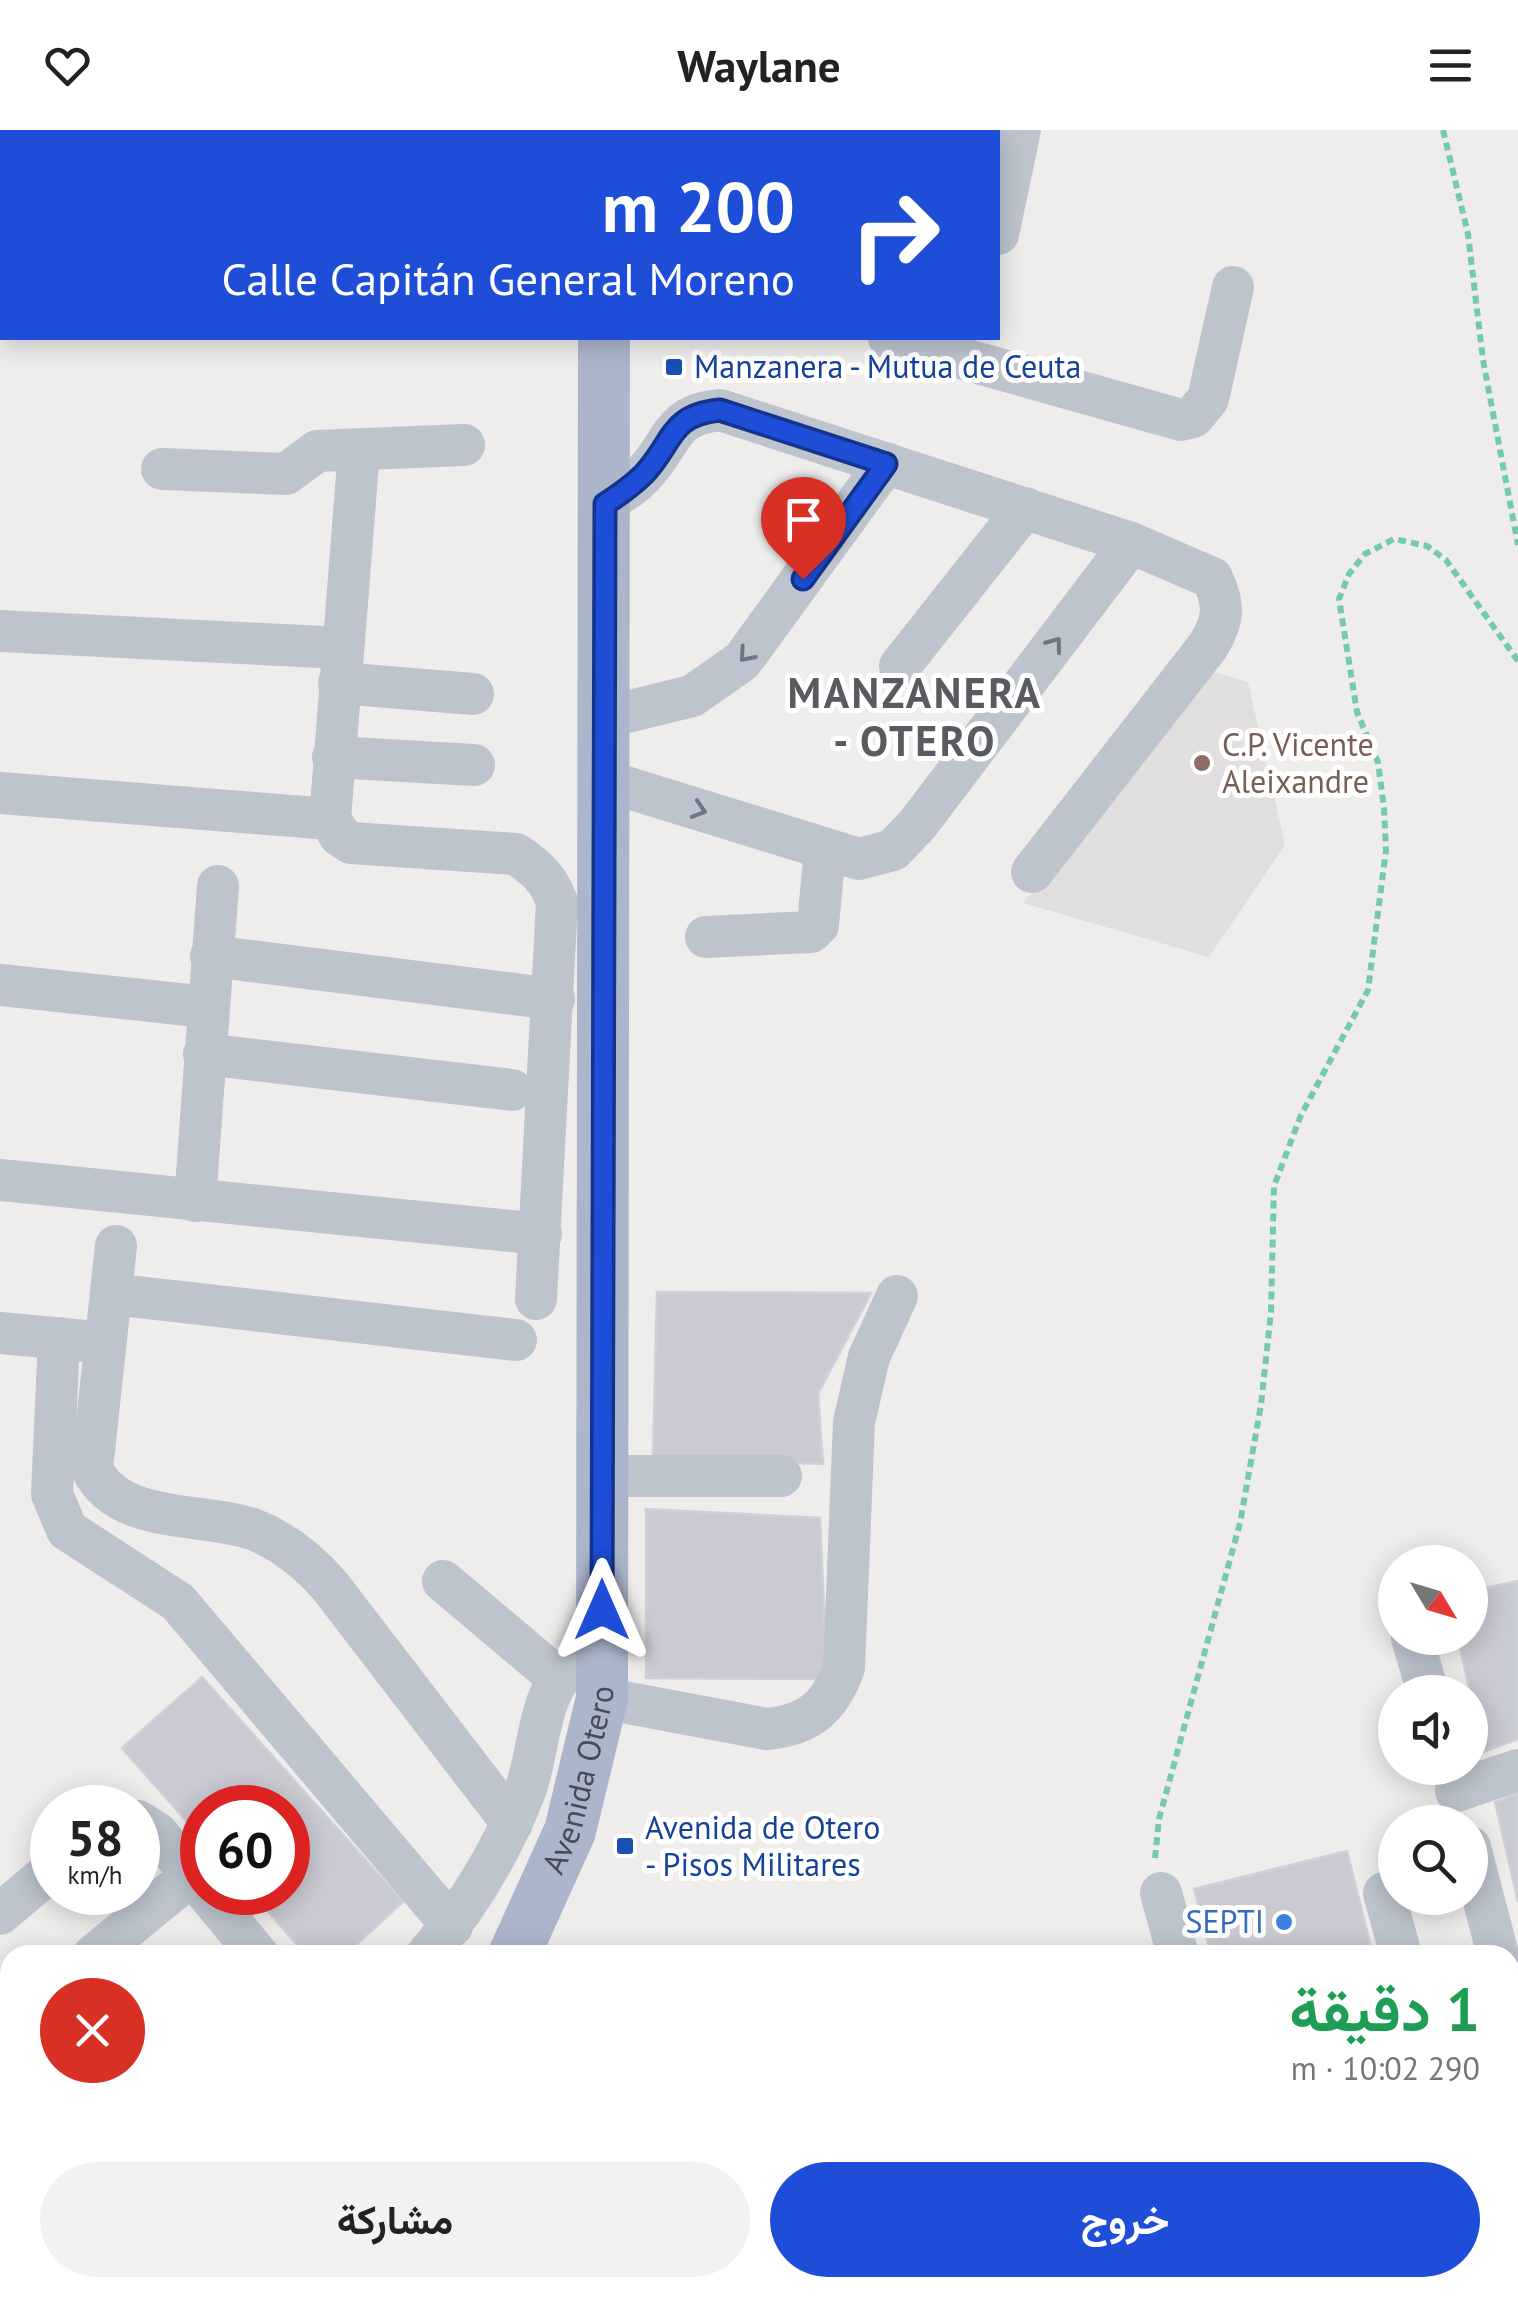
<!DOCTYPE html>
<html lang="ar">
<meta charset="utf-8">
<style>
body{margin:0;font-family:"PT Sans",Vazirmatn,sans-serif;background:#f2f2f2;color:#222;direction:rtl;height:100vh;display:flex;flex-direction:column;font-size:38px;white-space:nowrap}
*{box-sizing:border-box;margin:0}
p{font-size:32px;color:#767676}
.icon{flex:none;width:55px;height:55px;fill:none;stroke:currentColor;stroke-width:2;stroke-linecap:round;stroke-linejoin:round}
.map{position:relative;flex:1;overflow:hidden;direction:ltr}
.details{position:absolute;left:0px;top:1815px;width:1520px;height:352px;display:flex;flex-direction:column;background:#fff;border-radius:30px 30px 0 0;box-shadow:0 5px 25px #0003;direction:rtl}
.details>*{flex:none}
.top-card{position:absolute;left:0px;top:0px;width:1000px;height:210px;box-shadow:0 5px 25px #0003;direction:rtl;background:#1e4ed7;color:#fff;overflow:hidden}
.needle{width:65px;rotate:128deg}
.fabs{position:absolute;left:1378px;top:1415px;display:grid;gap:20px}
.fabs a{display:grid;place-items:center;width:110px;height:110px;border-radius:50%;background:#fff;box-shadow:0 5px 25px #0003;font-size:50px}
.speed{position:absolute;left:30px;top:1655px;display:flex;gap:20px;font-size:50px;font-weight:700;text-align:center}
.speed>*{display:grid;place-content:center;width:130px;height:130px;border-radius:50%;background:#fff;box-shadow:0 5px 25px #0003;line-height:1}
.speed small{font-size:25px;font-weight:400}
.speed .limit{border:15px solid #d22;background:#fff;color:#111}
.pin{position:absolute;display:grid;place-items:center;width:85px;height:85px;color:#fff;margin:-102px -42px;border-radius:50% 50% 50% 0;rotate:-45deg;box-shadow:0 0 10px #0007}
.pin .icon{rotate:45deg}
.me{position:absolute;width:110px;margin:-55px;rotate:0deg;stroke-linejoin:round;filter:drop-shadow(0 0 8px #0008)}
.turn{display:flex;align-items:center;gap:35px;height:210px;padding:0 40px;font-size:45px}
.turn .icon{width:130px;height:130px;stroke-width:2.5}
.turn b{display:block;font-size:70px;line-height:85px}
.round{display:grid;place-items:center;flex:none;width:105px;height:105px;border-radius:52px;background:#f2f2f2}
.head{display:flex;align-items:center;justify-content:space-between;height:170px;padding:0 40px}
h1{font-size:60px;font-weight:700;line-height:75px;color:#1e9e55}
.cta{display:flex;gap:20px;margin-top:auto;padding:20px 40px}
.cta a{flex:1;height:115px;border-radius:60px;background:#1e4ed7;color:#fff;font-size:40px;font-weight:700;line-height:115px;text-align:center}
.cta a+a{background:#f2f2f2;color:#222}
header{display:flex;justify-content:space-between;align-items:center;height:130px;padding:0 40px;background:#fff;font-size:45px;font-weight:700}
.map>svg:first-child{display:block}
</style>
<header><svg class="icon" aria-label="menu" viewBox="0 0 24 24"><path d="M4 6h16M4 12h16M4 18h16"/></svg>Waylane<svg class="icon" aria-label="heart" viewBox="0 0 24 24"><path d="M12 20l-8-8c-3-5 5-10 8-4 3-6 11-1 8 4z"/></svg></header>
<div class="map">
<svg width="1518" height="2167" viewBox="0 0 1518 2167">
<rect width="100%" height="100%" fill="#efecec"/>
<path fill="#e0dede" d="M 1213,542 L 1248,552 L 1285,715 L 1209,827 L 1023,773 Z"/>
<g fill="#c9cad2" stroke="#d0d1d8" stroke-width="2.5">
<path d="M 657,1162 L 871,1163 L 818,1264 L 823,1334 L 653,1328 Z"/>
<path d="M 646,1379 L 820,1388 L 827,1549 L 646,1548 Z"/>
<path d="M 1518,1451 L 1518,1609 L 1483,1622 L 1458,1508 L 1470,1508 L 1470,1461 Z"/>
<path d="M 202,1547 L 403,1772 L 345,1825 L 306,1825 L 251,1762 L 288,1762 L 288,1678 L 202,1678 L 202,1709 L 122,1618 Z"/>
<path d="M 1518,1663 L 1518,1772 L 1495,1672 Z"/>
<path d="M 1347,1721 L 1373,1825 L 1211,1825 L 1194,1759 Z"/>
<path d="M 499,2158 L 536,2161 L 587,2158 L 585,2167 L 497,2167 Z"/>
<path d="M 587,2158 L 674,2158 L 672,2167 L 585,2167 Z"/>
</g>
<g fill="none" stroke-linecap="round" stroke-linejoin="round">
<g stroke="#74c9ae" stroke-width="6" stroke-dasharray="8 5" stroke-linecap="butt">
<path d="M 1443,0 L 1468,104 L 1483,230 L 1518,415"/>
<path d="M 1155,1728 L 1159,1689 L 1240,1393 L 1261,1275 L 1271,1182 L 1274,1056 L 1301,985 L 1368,860 L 1386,720 L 1384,678 L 1378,632 L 1357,582 L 1339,469 L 1349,444 L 1365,424 L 1394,409 L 1427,416 L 1446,430 L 1518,531"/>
</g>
<g stroke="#bdc4ce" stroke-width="42">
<path d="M 711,2 L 713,0"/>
<path d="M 998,104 L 1020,0"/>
<path d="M 889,208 L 1181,290 L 1193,287 L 1208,269 L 1233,157"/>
<path d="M 359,320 L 330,689 L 340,706 L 351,713 L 516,724 C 536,737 549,749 557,772 L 536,1169"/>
<path d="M 162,339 L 286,344 L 317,321 L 464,315"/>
<path d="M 605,373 C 619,365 633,356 644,344 C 674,312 669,285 720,280 L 1131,413 L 1212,448 C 1225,475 1224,490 1208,516 L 1032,742"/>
<path d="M 0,501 L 342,518"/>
<path d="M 900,536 L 1025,378"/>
<path d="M 339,553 L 473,564"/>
<path d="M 606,587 L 692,566 L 742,531 L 886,333"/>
<path d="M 333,627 L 474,635"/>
<path d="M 606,651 L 859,729 L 893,720 L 917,695 L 1131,413"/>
<path d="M 0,663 L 330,689"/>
<path d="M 706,807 L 811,802 L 818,795 L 825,719"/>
<path d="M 211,826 L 554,869"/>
<path d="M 0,855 L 207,877"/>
<path d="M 204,924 L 512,960"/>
<path d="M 0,1050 L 541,1104"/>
<path d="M 195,1071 L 218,756"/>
<path d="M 116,1116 L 92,1339 C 119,1396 204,1381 255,1400 C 285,1412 309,1432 330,1456 L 512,1693"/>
<path d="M 111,1164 L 516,1210"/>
<path d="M 0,1203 L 85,1211"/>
<path d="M 59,1208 L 52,1364 L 67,1400 L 178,1472 L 452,1796"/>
<path d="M 603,1346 L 781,1346"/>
<path d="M 443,1451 L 558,1548"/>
<path d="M 1412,1508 L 1428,1562"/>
<path d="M 602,1568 L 767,1599 C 809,1595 830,1577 844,1538 L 854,1292 L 869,1227 L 897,1166"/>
<path d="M 1456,1661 L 1518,1640"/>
<path d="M 138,1691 L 157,1703 L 202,1758"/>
<path d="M 1470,1717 L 1498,1825"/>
<path d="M 206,1762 L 258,1825"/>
<path d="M 1161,1763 L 1178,1825"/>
<path d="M 1384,1763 L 1401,1825"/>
<path d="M 0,1784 L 52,1740"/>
<path d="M 94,1825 L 192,1745"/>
<path d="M 427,1825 C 469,1775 502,1721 525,1661 C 539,1624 538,1565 568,1539 L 602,1547"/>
<path d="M 1510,1872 L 1518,1903"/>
<path d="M 0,1901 L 10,1893"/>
<path d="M 0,2104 L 10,2096"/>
<path d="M 922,2158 L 924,2167"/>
</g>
<g stroke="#acb6cb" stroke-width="52">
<path d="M 598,0 L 598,2"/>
<path id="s1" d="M 514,1825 L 570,1701 L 602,1568 L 604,208"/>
<path d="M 200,2167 L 210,2158"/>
</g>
<g stroke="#8595ba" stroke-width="55">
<path d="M 1510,2036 L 1518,2033"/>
<path d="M 1510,2082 L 1518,2078"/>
<path d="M 977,2167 L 1021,2158"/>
<path d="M 1153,2167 L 1200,2158"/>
</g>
</g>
<defs><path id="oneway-chevron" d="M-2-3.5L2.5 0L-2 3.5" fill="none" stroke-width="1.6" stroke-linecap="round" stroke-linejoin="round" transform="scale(2.5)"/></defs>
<g stroke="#6f7682">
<use href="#oneway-chevron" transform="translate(1055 514) rotate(-53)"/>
<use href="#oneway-chevron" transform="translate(746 525) rotate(131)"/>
<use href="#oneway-chevron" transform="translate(699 680) rotate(17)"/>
</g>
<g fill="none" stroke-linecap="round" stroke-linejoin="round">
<defs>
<path id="route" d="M 602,1480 L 605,374 C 619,365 632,356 644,344 C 674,312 669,285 720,280 L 886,334 L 803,449"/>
</defs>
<use href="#route" stroke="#14338c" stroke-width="25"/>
<use href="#route" stroke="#1e4ed7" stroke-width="18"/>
</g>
<g fill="#1a4fb4" stroke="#fff" stroke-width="4">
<rect x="664" y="227" width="20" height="20" rx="5"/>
<rect x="615" y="1706" width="20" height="20" rx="5"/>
</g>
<circle fill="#8d6e63" stroke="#fff" stroke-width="4" cx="1202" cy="633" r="10"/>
<circle fill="#3f7fe0" stroke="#fff" stroke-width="4" cx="1284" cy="1792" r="10"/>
<g text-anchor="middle" stroke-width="10" stroke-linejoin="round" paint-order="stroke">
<g font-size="32" fill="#164399" stroke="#fff" text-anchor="start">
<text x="694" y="248">Manzanera - Mutua de Ceuta</text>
<text x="645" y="1709">Avenida de Otero<tspan x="645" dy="37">- Pisos Militares</tspan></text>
</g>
<g font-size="32" fill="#785e54" stroke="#fff" text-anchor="start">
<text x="1222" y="626">C.P. Vicente<tspan x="1222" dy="37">Aleixandre</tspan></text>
</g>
<g font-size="32" fill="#454c59" stroke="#fff">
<text dy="11" stroke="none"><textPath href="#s1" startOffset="188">Avenida Otero</textPath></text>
</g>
<g font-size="32" fill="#366cbe" stroke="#fff" text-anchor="end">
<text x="1264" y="1803">SEPTI</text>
</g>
<g font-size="42" font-weight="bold" letter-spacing="2.5" fill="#595b61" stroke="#fff">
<text x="915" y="578">MANZANERA<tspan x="915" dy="48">- OTERO</tspan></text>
</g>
</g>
</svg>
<div class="fabs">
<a><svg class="needle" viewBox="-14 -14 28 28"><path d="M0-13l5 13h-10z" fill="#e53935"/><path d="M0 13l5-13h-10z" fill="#767676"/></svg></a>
<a><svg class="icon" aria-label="sound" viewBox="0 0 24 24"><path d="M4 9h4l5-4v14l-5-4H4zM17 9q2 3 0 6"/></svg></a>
<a><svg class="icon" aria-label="search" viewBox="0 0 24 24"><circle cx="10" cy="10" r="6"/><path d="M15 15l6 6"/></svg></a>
</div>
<div class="speed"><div>58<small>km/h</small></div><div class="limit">60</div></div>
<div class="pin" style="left:803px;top:449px;background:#d93025"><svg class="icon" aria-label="arrive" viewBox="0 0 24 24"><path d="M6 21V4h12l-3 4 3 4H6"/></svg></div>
<svg class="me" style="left:602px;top:1480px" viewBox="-20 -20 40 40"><path d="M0-17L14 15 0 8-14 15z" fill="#1e4ed7" stroke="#fff" stroke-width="4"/></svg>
<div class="top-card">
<div class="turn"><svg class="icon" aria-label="right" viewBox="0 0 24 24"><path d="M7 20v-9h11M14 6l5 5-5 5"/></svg><div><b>200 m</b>Calle Capitán General Moreno</div></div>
</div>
<section class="details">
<div class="head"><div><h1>1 دقيقة</h1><p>290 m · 10:02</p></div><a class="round" style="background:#d93025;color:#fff"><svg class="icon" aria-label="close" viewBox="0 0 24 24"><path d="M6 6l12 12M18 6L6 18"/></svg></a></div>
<div class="cta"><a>خروج</a><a>مشاركة</a></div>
</section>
</div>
